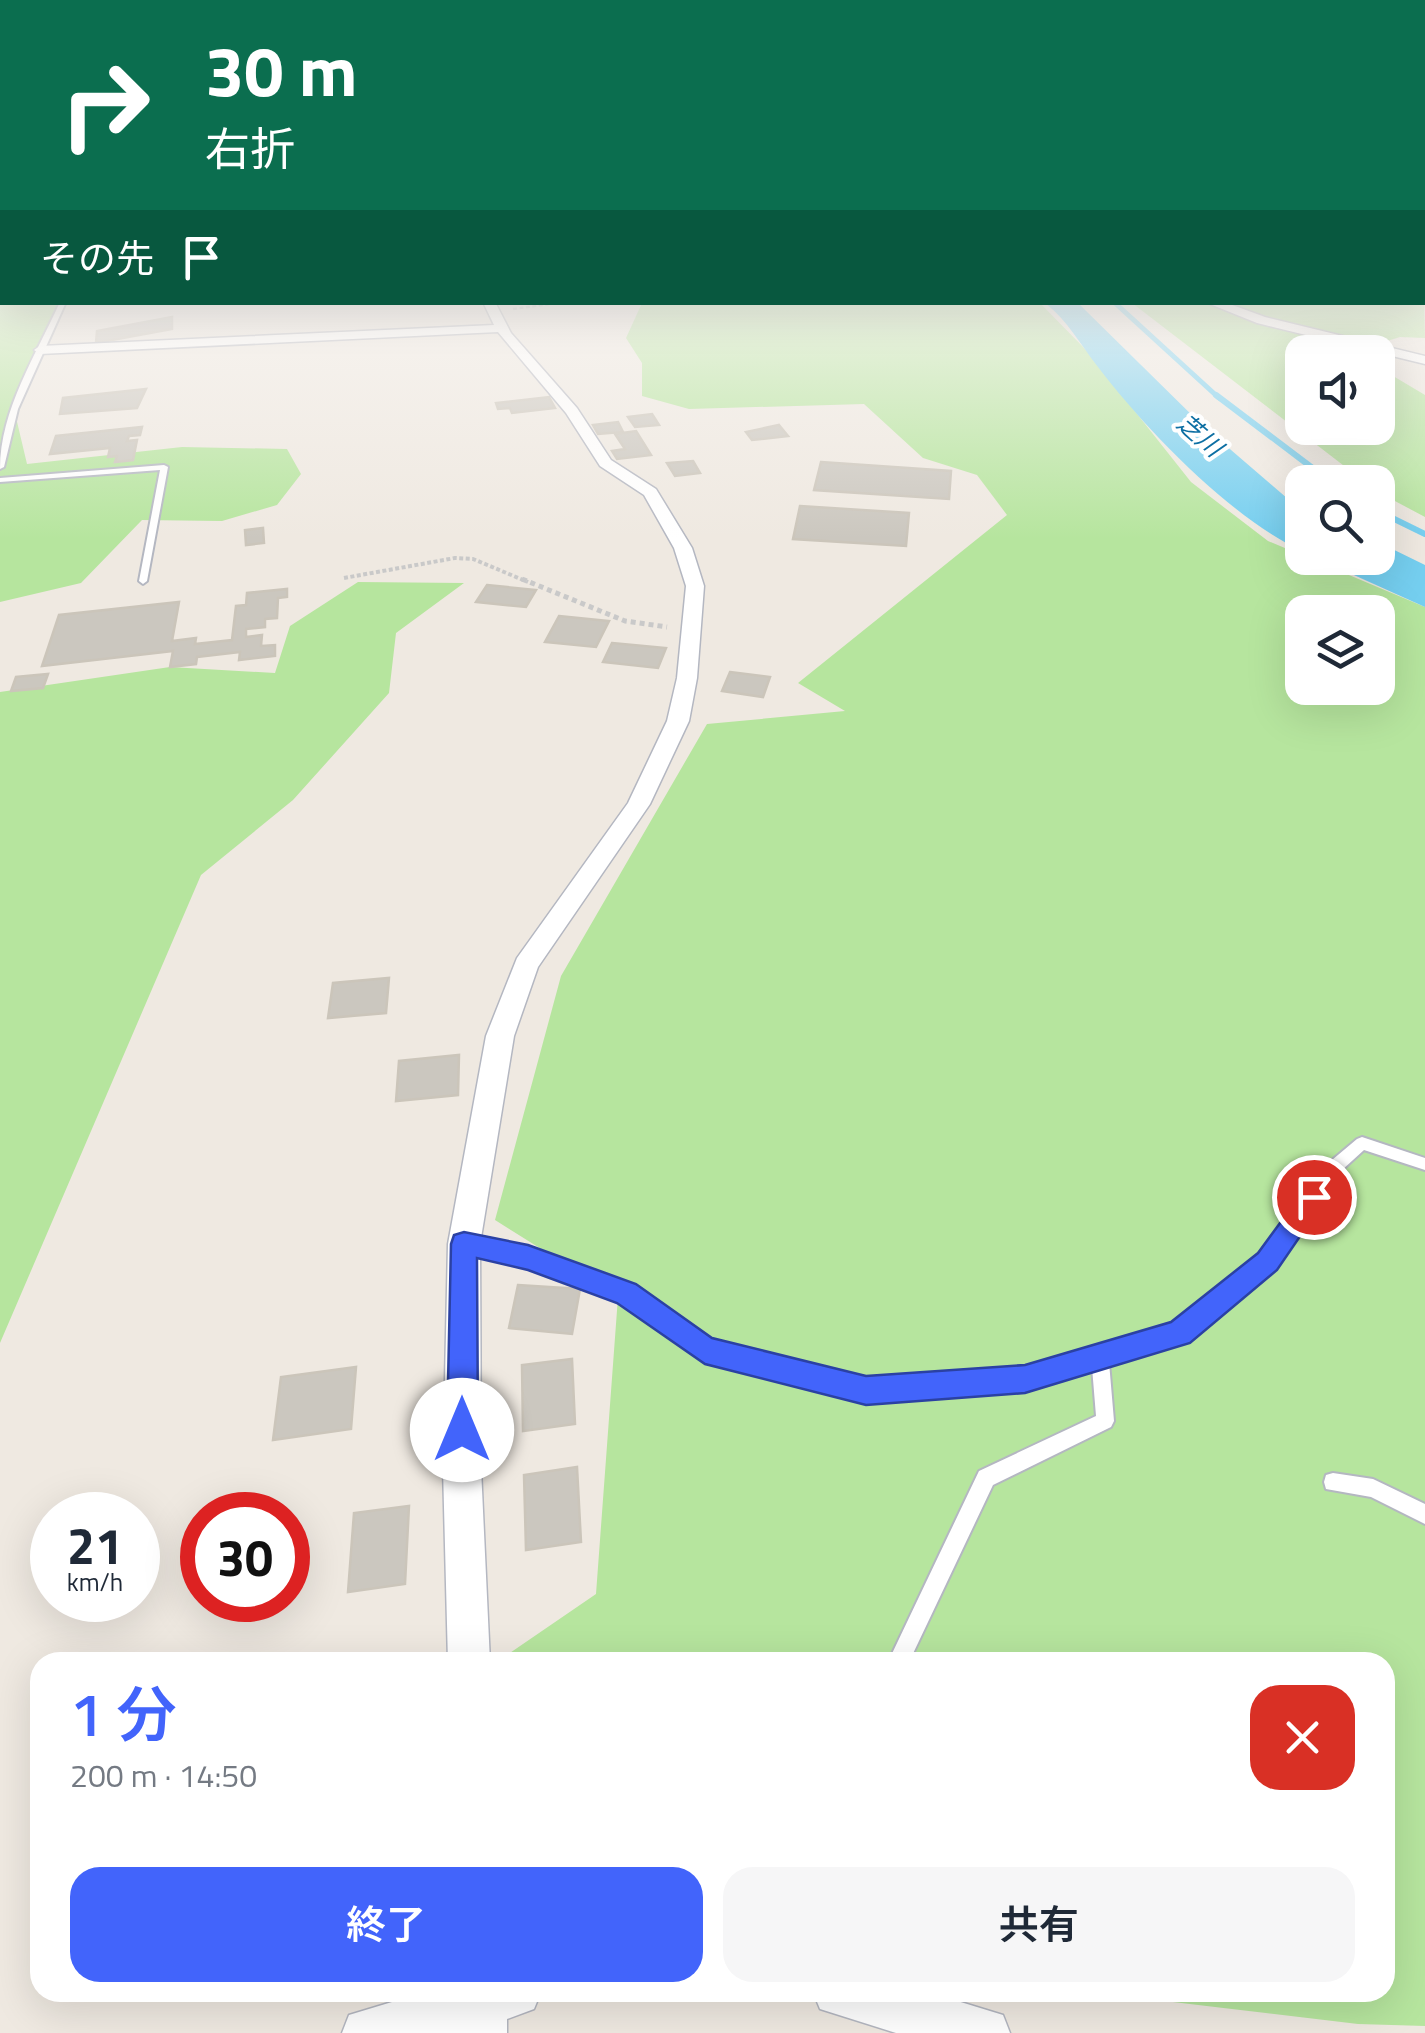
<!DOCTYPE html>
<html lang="ja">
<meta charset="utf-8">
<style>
body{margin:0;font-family:"Titillium Web","Noto Sans JP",sans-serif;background:#f6f6f7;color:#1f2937;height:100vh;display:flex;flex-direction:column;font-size:38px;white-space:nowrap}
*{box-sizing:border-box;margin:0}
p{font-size:32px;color:#747a83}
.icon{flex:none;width:55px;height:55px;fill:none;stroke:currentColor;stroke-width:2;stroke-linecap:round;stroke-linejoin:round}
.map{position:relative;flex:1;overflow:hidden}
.drawer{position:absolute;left:30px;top:1652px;width:1365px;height:350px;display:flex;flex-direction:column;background:#fff;border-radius:30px;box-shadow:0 10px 40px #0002}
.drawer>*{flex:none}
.top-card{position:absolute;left:0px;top:0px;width:1425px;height:305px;box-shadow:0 10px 40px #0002;background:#0b6e4f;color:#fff;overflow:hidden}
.buttons{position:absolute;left:1285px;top:335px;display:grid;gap:20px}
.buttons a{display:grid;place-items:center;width:110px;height:110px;border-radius:20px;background:#fff;box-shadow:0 10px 40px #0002;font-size:50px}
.speed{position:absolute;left:30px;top:1492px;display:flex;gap:20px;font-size:50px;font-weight:700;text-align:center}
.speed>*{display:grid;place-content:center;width:130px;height:130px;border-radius:50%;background:#fff;box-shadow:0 10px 40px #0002;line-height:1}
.speed small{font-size:25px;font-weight:400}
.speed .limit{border:15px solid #d22;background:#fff;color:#111}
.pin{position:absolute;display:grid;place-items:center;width:85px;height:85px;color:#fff;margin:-42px;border:5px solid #fff;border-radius:50%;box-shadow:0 2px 10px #0007}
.me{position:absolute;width:110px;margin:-55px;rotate:0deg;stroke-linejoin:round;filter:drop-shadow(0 0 8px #0008)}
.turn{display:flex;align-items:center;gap:35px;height:210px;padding:0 40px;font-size:45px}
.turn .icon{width:130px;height:130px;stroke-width:2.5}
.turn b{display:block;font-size:70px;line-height:85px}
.then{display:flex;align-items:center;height:95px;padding:0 40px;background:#0003;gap:20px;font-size:38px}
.round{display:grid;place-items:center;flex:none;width:105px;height:105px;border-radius:30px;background:#f6f6f7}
.summary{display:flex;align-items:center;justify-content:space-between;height:170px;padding:0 40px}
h1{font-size:60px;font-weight:600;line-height:75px;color:#4264fb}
.button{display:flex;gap:20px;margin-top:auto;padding:20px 40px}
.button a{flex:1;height:115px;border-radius:30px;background:#4264fb;color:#fff;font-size:40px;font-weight:600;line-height:115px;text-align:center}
.button a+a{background:#f6f6f7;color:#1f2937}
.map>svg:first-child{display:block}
</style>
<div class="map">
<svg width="1425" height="2033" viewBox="0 0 1425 2033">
<rect width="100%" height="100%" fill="#efe9e1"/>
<g fill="#b6e59e" fill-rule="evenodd">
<path d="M 0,254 L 2,302 L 63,303 L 14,409 L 27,464 L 182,447 L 287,449 L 301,474 L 277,505 L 222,521 L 142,520 L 81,583 L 0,602 Z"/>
<path d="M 1423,254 L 1425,338 L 1400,337 L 1352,352 L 1302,352 L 1302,428 L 1378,428 L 1378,367 L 1425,395 L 1425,517 L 1378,492 L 1378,482 L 1365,482 L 1132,303 L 1422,302 Z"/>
<path d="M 785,302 L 1040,303 L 1088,352 L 1191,482 L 1268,541 L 1425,607 L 1425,2026 L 1358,2024 L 1097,1993 L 1385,1992 L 1385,1662 L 508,1662 L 507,1655 L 596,1594 L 618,1297 L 495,1220 L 561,976 L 707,724 L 845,711 L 798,683 L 1007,515 L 977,475 L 923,458 L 864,404 L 689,409 L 642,396 L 642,363 L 626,338 L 642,303 ZM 1302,612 L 1378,612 L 1378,688 L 1302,688 Z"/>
<path d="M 358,582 L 464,583 L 396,633 L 389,693 L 293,800 L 201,875 L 0,1343 L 0,692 L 170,667 L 275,673 L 290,626 Z"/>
</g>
<g fill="#75cff0">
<path d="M 1045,303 L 1078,303 L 1202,425 L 1302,511 L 1302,551 C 1231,518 1146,430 1098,367 C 1080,344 1068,321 1045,303 Z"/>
<path d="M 1378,542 L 1425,565 L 1425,607 L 1316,558 L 1378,558 Z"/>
</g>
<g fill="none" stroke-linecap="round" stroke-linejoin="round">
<path stroke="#75cff0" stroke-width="5" d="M 1114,302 L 1219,398"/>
<g stroke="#75cff0" stroke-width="6">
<path d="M 1216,395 L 1331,482"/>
<path d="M 1378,511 L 1425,534"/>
</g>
</g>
<g fill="#cbc7bf" stroke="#cbc5ba" stroke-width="2.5">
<path d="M 172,317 L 172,329 L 96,343 L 97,331 Z"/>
<path d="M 146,389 L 137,408 L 60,414 L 63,398 Z"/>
<path d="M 549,397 L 555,408 L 512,413 L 510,408 L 498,409 L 496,403 Z"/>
<path d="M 652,414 L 659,425 L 635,427 L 628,417 Z"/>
<path d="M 618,422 L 623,432 L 598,434 L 593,425 Z"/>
<path d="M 779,425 L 788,436 L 752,440 L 746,432 Z"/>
<path d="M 142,427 L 140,435 L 129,436 L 127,441 L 137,440 L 133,460 L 115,462 L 117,456 L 108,457 L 110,448 L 50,454 L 56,436 Z"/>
<path d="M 636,431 L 651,455 L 617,459 L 612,451 L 625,449 L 615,434 Z"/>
<path d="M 693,461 L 700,473 L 675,476 L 667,463 Z"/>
<path d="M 821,462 L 951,471 L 949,499 L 814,490 Z"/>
<path d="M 800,506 L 909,513 L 906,546 L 793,539 Z"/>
<path d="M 263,528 L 264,543 L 246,545 L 245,530 Z"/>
<path d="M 487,585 L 536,590 L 526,607 L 476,602 Z"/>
<path d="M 287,589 L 287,597 L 278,598 L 277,618 L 265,619 L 265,627 L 246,629 L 246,637 L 262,635 L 261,646 L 275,645 L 275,656 L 239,660 L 240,652 L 197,657 L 196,664 L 170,667 L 173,651 L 42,666 L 59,615 L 179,602 L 172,641 L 196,638 L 195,644 L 232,640 L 236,606 L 246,605 L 247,593 Z"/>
<path d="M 559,616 L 609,621 L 596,647 L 545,642 Z"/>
<path d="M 612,643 L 666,648 L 658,668 L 603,662 Z"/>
<path d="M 730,672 L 770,677 L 763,697 L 722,691 Z"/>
<path d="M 48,674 L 43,688 L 11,691 L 16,677 Z"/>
<path d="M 389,978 L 386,1013 L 328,1018 L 333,983 Z"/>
<path d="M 459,1055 L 458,1095 L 396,1101 L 399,1061 Z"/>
<path d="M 518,1285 L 580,1289 L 572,1334 L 509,1328 Z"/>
<path d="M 572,1359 L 575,1424 L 523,1431 L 522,1365 Z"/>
<path d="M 356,1367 L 351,1429 L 273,1440 L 281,1377 Z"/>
<path d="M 577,1467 L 581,1542 L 526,1550 L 524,1475 Z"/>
<path d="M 409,1506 L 405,1584 L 348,1592 L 354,1513 Z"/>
</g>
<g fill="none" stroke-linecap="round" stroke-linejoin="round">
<defs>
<g id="service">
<path d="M 60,302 L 66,302 L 18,409 L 4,467 L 0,469 C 0,410 36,355 60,302 Z"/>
<path d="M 164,465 L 168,467 L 147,581 L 143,584 L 139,581 L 160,470 L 0,482 L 0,478 Z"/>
<path d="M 1362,1137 L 1425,1158 L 1425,1170 L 1364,1150 L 1342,1170 L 1273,1266 L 1185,1339 L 1109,1362 L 1114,1421 L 1111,1427 L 993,1485 L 909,1662 L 888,1662 L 979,1471 L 1096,1416 L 1092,1367 L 1025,1388 L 866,1399 L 705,1358 L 620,1299 L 528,1264 L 465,1251 L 459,1249 L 457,1244 L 459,1239 L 465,1237 L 528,1250 L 632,1289 L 709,1343 L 866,1381 L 1025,1370 L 1174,1326 L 1261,1256 L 1332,1160 L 1357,1139 Z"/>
<path d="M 1333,1473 L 1373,1479 L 1425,1504 L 1425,1524 L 1371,1497 L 1326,1489 L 1324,1482 L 1326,1475 Z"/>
</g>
<g id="minor">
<path d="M 483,302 L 495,302 L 511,333 L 577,408 L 611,460 L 656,489 L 692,548 L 704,586 L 697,678 L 689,721 L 650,804 L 538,967 L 514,1036 L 480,1244 L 481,1468 L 490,1662 L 448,1662 L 443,1468 L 448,1244 L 486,1036 L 517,958 L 628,803 L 667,721 L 677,678 L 686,586 L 674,548 L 644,495 L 600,466 L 566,413 L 498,332 L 40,354 L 34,350 L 40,346 L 494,325 Z"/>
<path d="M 1205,302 L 1224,302 L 1265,317 L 1425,356 L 1425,364 L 1257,323 Z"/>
<path d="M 425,1992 L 541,1992 L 534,2009 L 507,2019 L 507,2033 L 342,2033 L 349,2015 Z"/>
<path d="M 813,1992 L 928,1992 L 1003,2015 L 1010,2033 L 896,2033 L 820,2009 Z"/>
</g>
</defs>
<use href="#service" stroke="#b4b7c1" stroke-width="4"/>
<use href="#minor" stroke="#b4b7c1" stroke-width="3"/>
<path stroke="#c9c9c9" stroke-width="2.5" stroke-dasharray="4 2.5" stroke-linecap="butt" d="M 513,309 L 565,302"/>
<path stroke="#c9c9c9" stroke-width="4" stroke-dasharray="4 2.5" stroke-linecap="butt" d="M 344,578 L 455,558 L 473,559 L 528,582"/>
<path stroke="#c9c9c9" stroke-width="5" stroke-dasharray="5 4" stroke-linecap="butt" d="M 522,579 L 625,621 L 667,627"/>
<use href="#service" fill="#fff" fill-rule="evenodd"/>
<use href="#minor" fill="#fff" fill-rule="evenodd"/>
</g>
<linearGradient id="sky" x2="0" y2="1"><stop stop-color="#7abfeb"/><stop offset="0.47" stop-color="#f8f5f2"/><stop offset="1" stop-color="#f8f5f2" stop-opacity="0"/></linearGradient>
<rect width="1425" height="539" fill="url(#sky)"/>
<path fill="#4264fb" stroke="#2b41a3" stroke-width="2.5" d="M 1314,1186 L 1323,1189 L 1327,1197 L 1277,1270 L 1190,1343 L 1025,1393 L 866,1405 L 705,1364 L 617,1303 L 528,1270 L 477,1258 L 478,1430 L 473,1441 L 462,1446 L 452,1441 L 447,1430 L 451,1244 L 454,1235 L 464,1232 L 528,1245 L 636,1284 L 712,1338 L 866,1376 L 1025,1365 L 1171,1322 L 1258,1253 L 1305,1189 Z"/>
<g text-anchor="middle" stroke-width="8" stroke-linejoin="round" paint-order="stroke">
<g font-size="25" font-style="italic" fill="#0d6fa3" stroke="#fff">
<text transform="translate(1200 435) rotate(41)" y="9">芝川</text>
</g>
</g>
</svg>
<div class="buttons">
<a><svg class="icon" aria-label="sound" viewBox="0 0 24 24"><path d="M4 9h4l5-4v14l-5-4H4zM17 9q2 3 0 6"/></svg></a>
<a><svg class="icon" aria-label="search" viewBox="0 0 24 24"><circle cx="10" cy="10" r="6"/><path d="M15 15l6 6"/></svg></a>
<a><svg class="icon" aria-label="layers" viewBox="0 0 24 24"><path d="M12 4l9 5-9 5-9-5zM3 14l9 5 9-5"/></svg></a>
</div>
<div class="speed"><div>21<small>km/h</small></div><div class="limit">30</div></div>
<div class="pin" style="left:1314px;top:1197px;background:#d93025"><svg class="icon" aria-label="arrive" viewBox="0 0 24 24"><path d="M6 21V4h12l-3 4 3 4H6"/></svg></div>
<svg class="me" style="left:462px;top:1430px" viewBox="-20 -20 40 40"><circle r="19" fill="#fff"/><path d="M0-13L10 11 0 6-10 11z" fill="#4264fb"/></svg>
<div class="top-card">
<div class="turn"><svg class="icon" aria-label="right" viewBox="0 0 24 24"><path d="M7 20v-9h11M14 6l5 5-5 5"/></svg><div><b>30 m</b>右折</div></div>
<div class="then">その先<svg class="icon" aria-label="arrive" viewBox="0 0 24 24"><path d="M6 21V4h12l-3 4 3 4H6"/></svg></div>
</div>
<section class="drawer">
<div class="summary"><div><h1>1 分</h1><p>200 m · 14:50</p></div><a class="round" style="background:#d93025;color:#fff"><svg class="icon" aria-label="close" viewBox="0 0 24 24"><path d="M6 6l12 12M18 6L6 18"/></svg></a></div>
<div class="button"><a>終了</a><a>共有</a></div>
</section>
</div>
